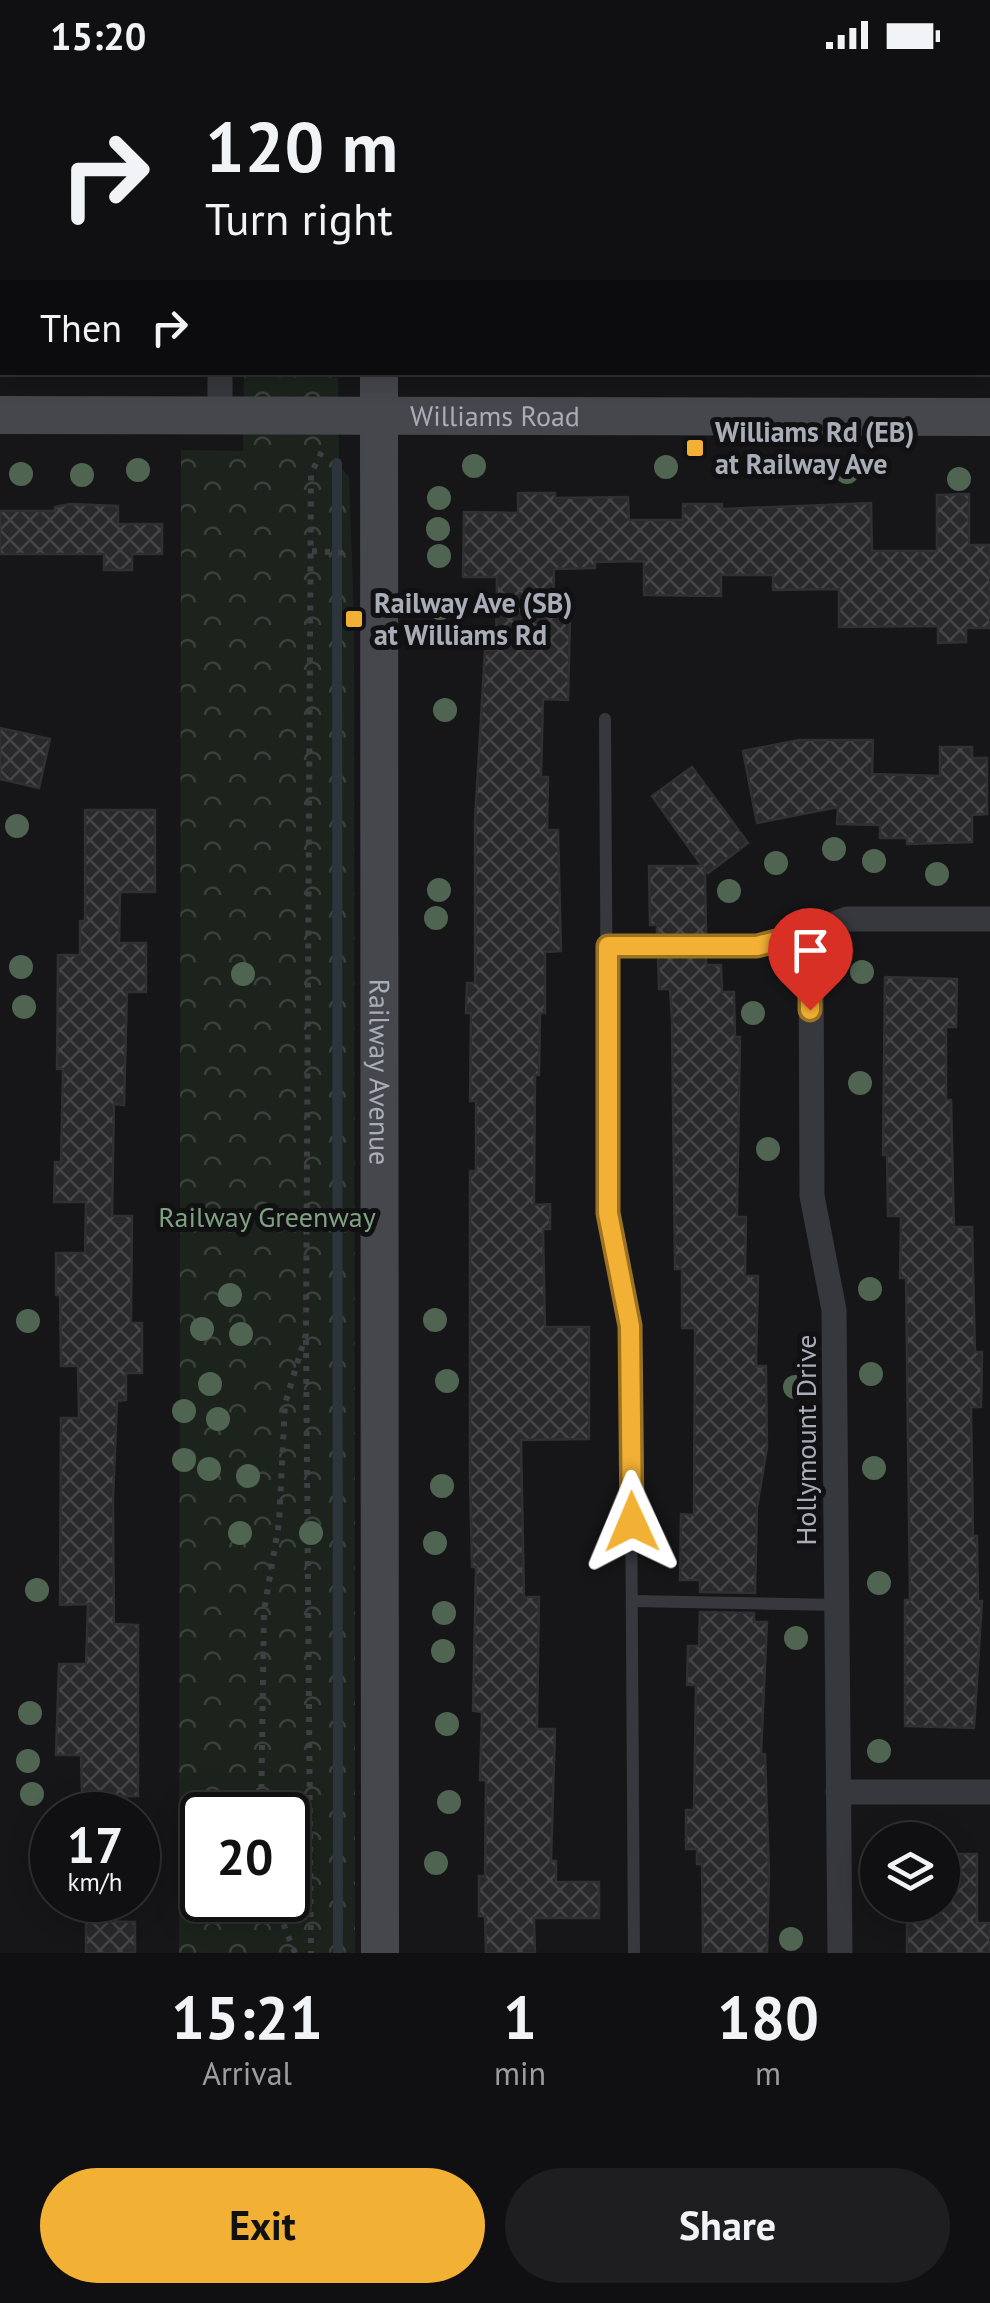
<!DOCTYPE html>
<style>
body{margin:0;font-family:"PT Sans",sans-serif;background:#1e1e20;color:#f1f3f6;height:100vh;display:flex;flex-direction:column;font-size:38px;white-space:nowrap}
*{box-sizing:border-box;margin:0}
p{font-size:32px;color:#9c9d9f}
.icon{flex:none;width:55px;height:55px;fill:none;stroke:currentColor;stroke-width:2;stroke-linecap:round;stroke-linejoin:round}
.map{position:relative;height:1883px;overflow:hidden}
.details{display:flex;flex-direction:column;background:#101012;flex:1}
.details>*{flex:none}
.guide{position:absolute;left:0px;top:0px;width:990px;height:305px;box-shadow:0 5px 25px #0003,0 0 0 2px #303032;background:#101012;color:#f1f3f6;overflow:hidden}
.buttons{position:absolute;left:860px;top:1752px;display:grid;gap:20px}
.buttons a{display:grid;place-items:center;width:100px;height:100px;border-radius:50%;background:#101012;box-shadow:0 5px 25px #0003,0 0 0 2px #303032;font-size:50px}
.speed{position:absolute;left:30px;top:1722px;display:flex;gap:20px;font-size:50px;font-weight:700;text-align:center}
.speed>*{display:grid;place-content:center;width:130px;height:130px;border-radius:50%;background:#101012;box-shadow:0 5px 25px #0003,0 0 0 2px #303032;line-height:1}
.speed small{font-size:25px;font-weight:400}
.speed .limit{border:5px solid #111;border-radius:15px;background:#fff;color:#111}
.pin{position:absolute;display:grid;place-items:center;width:85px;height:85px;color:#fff;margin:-102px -42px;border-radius:50% 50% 50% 0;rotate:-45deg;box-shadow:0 0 10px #0007}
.pin .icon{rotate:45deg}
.me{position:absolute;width:110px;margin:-55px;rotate:359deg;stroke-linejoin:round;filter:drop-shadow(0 0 8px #0008)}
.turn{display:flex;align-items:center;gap:35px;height:210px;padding:0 40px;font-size:45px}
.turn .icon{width:130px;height:130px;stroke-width:2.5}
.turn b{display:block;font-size:70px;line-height:85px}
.then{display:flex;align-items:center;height:95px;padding:0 40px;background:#0003;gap:20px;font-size:38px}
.eta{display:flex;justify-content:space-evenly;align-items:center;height:170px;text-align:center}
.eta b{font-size:60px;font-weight:700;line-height:70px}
.primary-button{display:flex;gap:20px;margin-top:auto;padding:20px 40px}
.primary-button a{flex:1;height:115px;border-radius:60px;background:#f2b134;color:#111;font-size:40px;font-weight:700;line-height:115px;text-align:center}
.primary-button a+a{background:#1e1e20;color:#f1f3f6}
.status{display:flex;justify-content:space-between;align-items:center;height:70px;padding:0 50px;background:#101012;direction:ltr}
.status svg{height:28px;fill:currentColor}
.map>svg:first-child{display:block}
</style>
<div class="status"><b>15:20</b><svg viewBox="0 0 49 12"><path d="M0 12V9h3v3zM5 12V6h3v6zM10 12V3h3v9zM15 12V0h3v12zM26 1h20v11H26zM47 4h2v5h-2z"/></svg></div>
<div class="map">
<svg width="990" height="1883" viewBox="0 0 990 1883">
<defs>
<pattern id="park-crowns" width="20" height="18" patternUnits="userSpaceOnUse" patternTransform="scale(2.5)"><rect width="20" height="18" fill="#1c231d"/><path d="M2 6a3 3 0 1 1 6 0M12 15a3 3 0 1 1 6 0" fill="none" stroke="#3a403c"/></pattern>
<pattern id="building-cross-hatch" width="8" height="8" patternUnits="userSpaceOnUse" patternTransform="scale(2.5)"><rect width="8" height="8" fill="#29292c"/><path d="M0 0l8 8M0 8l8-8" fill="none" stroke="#454548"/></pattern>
</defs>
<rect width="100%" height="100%" fill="#161618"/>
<path fill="url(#park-crowns)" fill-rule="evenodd" d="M 244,303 L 338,303 L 339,396 L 349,407 L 354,549 L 355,1883 L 179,1883 L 181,380 L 243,381 ZM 202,1745 L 288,1745 L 288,1830 L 202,1830 Z"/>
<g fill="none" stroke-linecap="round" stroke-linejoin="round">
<g stroke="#2c353c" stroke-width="10">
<path d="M 337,0 L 337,2"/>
<path d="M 337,393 L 338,1883"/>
</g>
</g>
<g fill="url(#building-cross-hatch)" stroke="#303034" stroke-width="2.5">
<path d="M 518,423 L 555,423 L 555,428 L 628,427 L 629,450 L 683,450 L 683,434 L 722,434 L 722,439 L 871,433 L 872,481 L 937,481 L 937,425 L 969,424 L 969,475 L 990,475 L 990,558 L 966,558 L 966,572 L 938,573 L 938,556 L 839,557 L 839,519 L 773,520 L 773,505 L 721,505 L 721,526 L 644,525 L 644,491 L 595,492 L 595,498 L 554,499 L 553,547 L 570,548 L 568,630 L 543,629 L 541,707 L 548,707 L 547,760 L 558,760 L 561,881 L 545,882 L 545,943 L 540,943 L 539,1005 L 535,1005 L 534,1135 L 550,1134 L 550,1159 L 543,1159 L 545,1257 L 589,1257 L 589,1369 L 521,1370 L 524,1527 L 539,1527 L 537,1659 L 555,1659 L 551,1791 L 556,1791 L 556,1812 L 599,1812 L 599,1848 L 534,1848 L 535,1883 L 486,1883 L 485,1846 L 479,1846 L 479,1806 L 485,1806 L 486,1710 L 480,1710 L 482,1642 L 473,1641 L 476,1497 L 472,1497 L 470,1408 L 470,1101 L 476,1101 L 476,1031 L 470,1031 L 471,943 L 466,943 L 467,913 L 475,913 L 475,751 L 485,580 L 496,580 L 497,507 L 463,507 L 464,442 L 518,443 Z"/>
<path d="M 70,434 L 118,436 L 118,454 L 162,454 L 162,484 L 132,484 L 132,500 L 104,500 L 104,484 L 0,484 L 0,441 L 55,441 L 55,437 Z"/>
<path d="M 0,658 L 50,669 L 39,718 L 0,709 Z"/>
<path d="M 799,670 L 873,670 L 872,704 L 940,706 L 940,677 L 972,677 L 972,688 L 987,688 L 987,744 L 972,745 L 972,772 L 907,774 L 907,768 L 880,768 L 880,755 L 837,754 L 838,737 L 757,753 L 743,681 Z"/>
<path d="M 692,697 L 748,773 L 708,803 L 705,800 L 706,866 L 657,866 L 657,855 L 650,855 L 649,796 L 702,796 L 652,726 Z"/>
<path d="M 85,740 L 155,740 L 155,822 L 120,822 L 119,873 L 146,873 L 146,922 L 127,922 L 124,1035 L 114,1034 L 112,1146 L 132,1146 L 131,1253 L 142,1253 L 142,1303 L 126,1303 L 126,1330 L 117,1331 L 113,1430 L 114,1554 L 138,1555 L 138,1726 L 82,1727 L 81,1685 L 56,1685 L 59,1594 L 86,1594 L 88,1534 L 60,1535 L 61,1348 L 79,1348 L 78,1296 L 61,1296 L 60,1225 L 56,1225 L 56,1183 L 85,1183 L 86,1132 L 54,1132 L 55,1092 L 61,1092 L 63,999 L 57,999 L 58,885 L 80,885 L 80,851 L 85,851 Z"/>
<path d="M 658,886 L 706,886 L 706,895 L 721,895 L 722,922 L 734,922 L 735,967 L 740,967 L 737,1147 L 746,1147 L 745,1206 L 758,1206 L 756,1296 L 766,1296 L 767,1378 L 757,1437 L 755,1523 L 700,1522 L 700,1510 L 680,1510 L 681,1444 L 694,1445 L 695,1258 L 682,1258 L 682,1199 L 675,1199 L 672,950 L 670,919 L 659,919 Z"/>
<path d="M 885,907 L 957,909 L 956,957 L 946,957 L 946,1030 L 951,1030 L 954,1157 L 972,1157 L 975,1282 L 982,1282 L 981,1337 L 971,1337 L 973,1466 L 977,1466 L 978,1531 L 982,1531 L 974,1658 L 905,1656 L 905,1530 L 910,1530 L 906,1208 L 900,1208 L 901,1146 L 888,1146 L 887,1085 L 883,1085 Z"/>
<path d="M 700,1542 L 754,1543 L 754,1552 L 767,1552 L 761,1684 L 765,1684 L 769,1802 L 767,1883 L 703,1883 L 702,1794 L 697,1794 L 697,1779 L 686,1779 L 686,1740 L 694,1740 L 696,1615 L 687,1615 L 688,1576 L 699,1576 Z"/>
<path d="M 942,1784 L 977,1784 L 977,1853 L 990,1853 L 990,1883 L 907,1883 L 907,1835 L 942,1835 Z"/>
<path d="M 86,1851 L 135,1852 L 135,1883 L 86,1883 Z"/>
</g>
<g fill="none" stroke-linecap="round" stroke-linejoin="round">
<g stroke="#3d3f44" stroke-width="6" stroke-dasharray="5 8" stroke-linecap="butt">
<path d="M 182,0 L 186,2"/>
<path d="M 308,0 L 308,2"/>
<path d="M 292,305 L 292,302"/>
<path d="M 312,481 L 345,483"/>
<path d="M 306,1270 L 311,1883"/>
<path d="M 261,1745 L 264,1541 L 279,1453 L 285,1334 L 306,1264 L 311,404 L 323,379"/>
<path d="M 274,1830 L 295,1883"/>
</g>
<g stroke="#37383d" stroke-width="12">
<path d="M 654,0 L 654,2"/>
<path d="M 605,649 L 608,1143 L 630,1256 L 634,1883"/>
<path d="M 608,876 L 757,876 L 818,860"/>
<path d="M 633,1531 L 837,1535"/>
</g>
<g stroke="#37383d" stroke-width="25">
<path d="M 219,0 L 219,2"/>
<path d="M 220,345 L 220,302"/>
<path d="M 838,1722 L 990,1722"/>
<path d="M 840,1883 L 834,1240 L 812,1126 L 811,873 L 818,860 L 847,849 L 990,849"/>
</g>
<g stroke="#45474d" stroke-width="38">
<path d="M 380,2 L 380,0"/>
<path id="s1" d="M 379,302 L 380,1883"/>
<path id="s2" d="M 0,345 L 990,347"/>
</g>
</g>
<g fill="#506452">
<circle cx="474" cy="396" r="12"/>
<circle cx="666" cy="397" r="12"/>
<circle cx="138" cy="400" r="12"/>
<circle cx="847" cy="402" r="12"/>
<circle cx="21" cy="404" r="12"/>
<circle cx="82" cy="405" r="12"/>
<circle cx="959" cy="409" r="12"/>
<circle cx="439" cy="428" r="12"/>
<circle cx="438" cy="459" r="12"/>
<circle cx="439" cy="486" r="12"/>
<circle cx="440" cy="538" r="12"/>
<circle cx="445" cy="640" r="12"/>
<circle cx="17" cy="756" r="12"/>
<circle cx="834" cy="779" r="12"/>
<circle cx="874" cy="791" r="12"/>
<circle cx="776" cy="793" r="12"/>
<circle cx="937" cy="804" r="12"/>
<circle cx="439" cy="820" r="12"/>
<circle cx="729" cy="821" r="12"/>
<circle cx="436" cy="848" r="12"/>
<circle cx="21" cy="897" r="12"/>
<circle cx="862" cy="902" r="12"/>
<circle cx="243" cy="904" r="12"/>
<circle cx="24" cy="937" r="12"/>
<circle cx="753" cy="943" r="12"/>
<circle cx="860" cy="1013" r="12"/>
<circle cx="768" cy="1079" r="12"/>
<circle cx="870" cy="1219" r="12"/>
<circle cx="230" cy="1225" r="12"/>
<circle cx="435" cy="1250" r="12"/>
<circle cx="28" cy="1251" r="12"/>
<circle cx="202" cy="1259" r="12"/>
<circle cx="241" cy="1264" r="12"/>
<circle cx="871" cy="1304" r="12"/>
<circle cx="447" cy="1311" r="12"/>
<circle cx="210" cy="1314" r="12"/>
<circle cx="795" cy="1317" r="12"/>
<circle cx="184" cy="1341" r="12"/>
<circle cx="218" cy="1349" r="12"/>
<circle cx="184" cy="1390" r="12"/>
<circle cx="874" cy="1398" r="12"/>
<circle cx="209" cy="1399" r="12"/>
<circle cx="248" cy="1406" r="12"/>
<circle cx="442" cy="1416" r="12"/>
<circle cx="240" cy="1463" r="12"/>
<circle cx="311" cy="1463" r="12"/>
<circle cx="435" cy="1473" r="12"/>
<circle cx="879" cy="1513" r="12"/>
<circle cx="37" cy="1520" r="12"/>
<circle cx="444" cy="1543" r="12"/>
<circle cx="796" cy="1568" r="12"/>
<circle cx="443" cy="1581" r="12"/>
<circle cx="30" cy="1643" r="12"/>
<circle cx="447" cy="1654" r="12"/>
<circle cx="879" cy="1681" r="12"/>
<circle cx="28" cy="1691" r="12"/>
<circle cx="32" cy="1724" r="12"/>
<circle cx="449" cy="1732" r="12"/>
<circle cx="436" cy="1793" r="12"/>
<circle cx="791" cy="1869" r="12"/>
</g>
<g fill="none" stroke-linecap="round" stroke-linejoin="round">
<defs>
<path id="route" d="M 632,1452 L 630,1256 L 608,1143 L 608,876 L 757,876 L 818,860 L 810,884 L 810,940"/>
</defs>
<use href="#route" stroke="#9d7322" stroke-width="25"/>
<use href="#route" stroke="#f2b134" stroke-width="18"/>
</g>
<g fill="#f2b134" stroke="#111113" stroke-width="4">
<rect x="685" y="368" width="20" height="20" rx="5"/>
<rect x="344" y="539" width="20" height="20" rx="5"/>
</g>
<g text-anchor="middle" stroke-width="10" stroke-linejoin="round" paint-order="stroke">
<g font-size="28" fill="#a8adb8" stroke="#111113">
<text dy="10" stroke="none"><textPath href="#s2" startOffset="495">Williams Road</textPath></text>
<text dy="10" stroke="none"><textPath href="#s1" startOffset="700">Railway Avenue</textPath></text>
<text transform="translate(806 1370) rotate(-90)" y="10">Hollymount Drive</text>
</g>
<g font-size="28" font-weight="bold" fill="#a8adb8" stroke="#111113" text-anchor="start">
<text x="715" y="372">Williams Rd (EB)<tspan x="715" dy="32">at Railway Ave</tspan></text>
<text x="374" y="543">Railway Ave (SB)<tspan x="374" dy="32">at Williams Rd</tspan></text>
</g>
<g font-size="28" fill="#7fa381" stroke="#111113">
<text x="267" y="1157">Railway Greenway</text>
</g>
</g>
</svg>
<div class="buttons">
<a><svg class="icon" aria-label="layers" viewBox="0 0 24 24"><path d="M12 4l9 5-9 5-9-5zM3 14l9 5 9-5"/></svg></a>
</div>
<div class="speed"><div>17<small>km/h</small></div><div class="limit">20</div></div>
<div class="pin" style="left:810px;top:940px;background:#d93025"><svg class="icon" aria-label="arrive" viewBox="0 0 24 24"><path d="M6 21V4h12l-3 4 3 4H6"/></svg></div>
<svg class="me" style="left:632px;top:1452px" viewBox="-20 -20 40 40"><path d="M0-17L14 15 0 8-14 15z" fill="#f2b134" stroke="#fff" stroke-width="4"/></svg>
<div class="guide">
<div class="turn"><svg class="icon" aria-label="right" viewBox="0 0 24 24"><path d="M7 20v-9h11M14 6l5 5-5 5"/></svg><div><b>120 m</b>Turn right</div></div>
<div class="then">Then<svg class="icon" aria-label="right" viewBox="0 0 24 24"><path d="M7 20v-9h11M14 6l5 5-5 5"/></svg></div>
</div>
</div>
<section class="details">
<div class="eta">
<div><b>15:21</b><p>Arrival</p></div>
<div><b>1</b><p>min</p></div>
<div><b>180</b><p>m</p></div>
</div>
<div class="primary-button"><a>Exit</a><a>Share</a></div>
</section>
